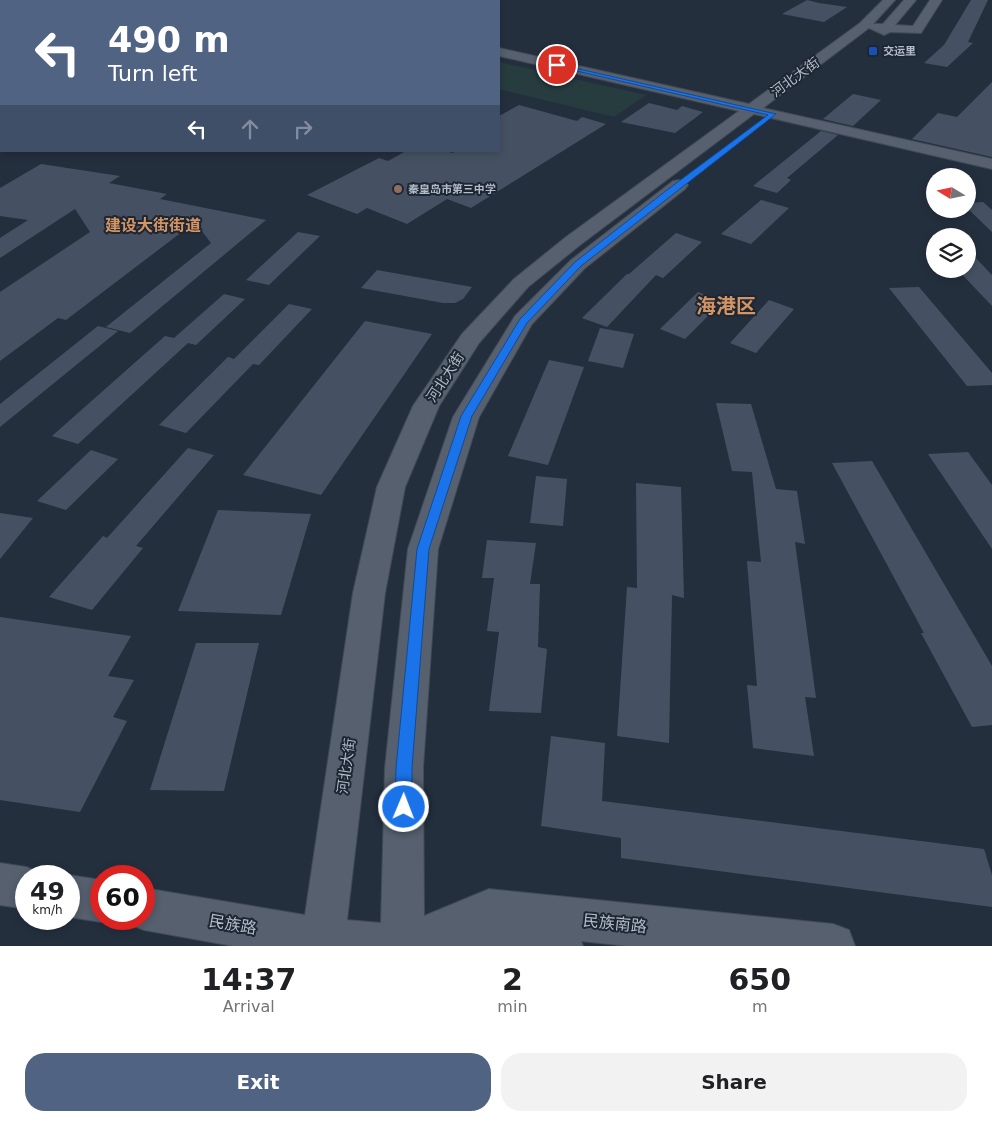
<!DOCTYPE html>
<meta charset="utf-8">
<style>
body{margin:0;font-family:"DejaVu Sans","Noto Sans SC",sans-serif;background:#f2f2f2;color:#202124;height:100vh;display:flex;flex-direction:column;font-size:19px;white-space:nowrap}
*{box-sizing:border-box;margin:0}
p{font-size:16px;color:#757577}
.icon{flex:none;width:28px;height:28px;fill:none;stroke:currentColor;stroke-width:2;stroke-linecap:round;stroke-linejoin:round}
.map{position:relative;height:946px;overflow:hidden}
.sheet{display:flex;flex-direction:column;background:#fff;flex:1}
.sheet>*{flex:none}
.top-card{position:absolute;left:0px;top:0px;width:500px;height:152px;box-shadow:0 2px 8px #0003;background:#506383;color:#fff;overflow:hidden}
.needle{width:32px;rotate:280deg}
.buttons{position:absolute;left:926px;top:168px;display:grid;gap:10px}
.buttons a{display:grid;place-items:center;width:50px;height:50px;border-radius:50%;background:#fff;box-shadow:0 2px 8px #0003;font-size:25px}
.speed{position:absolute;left:15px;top:865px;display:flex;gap:10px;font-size:25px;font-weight:700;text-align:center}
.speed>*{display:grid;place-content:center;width:65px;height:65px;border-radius:50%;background:#fff;box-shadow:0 2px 8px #0003;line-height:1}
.speed small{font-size:12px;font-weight:400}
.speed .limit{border:8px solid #d22;background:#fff;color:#111}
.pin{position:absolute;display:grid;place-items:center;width:42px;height:42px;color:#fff;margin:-21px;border:2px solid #fff;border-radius:50%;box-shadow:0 1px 5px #0007}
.me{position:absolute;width:55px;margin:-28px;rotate:1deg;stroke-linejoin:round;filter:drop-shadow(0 0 4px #0008)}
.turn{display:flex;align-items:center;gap:18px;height:105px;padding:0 25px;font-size:22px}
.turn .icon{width:65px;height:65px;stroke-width:2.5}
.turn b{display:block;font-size:35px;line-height:42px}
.lanes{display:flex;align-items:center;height:48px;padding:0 25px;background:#0003;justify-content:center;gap:25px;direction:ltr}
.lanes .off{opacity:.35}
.eta{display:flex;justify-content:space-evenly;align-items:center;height:85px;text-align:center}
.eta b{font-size:30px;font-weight:700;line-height:35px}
.action{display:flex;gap:10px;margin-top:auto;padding:10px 25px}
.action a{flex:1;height:58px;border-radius:20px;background:#506383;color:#fff;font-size:20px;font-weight:700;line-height:58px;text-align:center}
.action a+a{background:#f2f2f2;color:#202124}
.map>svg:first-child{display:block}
</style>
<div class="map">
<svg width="992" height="946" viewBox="0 0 992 946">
<rect width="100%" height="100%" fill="#242f3e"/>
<path fill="#263c3f" d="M 499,62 L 646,95 L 614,117 L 499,89 Z"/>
<g fill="#455162">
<path d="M 807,0 L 819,3 L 847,7 L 824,22 L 782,14 Z"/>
<path d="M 971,0 L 988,0 L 968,42 L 973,43 L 947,67 L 924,63 L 944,45 Z"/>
<path d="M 992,82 L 992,157 L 912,139 L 938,113 L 957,117 Z"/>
<path d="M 853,94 L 881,100 L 853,126 L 823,119 Z"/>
<path d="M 649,103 L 677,110 L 682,106 L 703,112 L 675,133 L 621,122 Z"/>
<path d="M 519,105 L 577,121 L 582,117 L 606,124 L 471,208 L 447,199 L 407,224 L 367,208 L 357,214 L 307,195 L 379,158 L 388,161 L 406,151 L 447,151 L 452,153 L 456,151 L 499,151 L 499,116 Z"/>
<path d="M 821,131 L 838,135 L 787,178 L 791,180 L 777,193 L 753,186 Z"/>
<path d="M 41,164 L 120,176 L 109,183 L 167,194 L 160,199 L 266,220 L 130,333 L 106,327 L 211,243 L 195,222 L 66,320 L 58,318 L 0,361 L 0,292 L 90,232 L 75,209 L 0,258 L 0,238 L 28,220 L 0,216 L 0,188 Z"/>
<path d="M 761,200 L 789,208 L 751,244 L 721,234 Z"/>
<path d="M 983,202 L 992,210 L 992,232 L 968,209 L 968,203 Z"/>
<path d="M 298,232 L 320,236 L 269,285 L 246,280 Z"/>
<path d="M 676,233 L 702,242 L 663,278 L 656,275 L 607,327 L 582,318 L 627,274 L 629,274 Z"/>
<path d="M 968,250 L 992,275 L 992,306 L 957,269 L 968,269 Z"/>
<path d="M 377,270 L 472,287 L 463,299 L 455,303 L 443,303 L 361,288 Z"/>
<path d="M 919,287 L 992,373 L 992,385 L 967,386 L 889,288 Z"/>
<path d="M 698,292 L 723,301 L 685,339 L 660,329 Z"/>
<path d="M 224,294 L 245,299 L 196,345 L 188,343 L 78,444 L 52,436 L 165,336 L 174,338 Z"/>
<path d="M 769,300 L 794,309 L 756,353 L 730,343 Z"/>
<path d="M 289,304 L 312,309 L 259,365 L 253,364 L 186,433 L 159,425 L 228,357 L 234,359 Z"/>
<path d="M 365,321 L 432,334 L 321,495 L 243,475 Z"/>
<path d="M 98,326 L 118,331 L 0,427 L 0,404 Z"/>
<path d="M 600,328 L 634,334 L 623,368 L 588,361 Z"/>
<path d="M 549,360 L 584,367 L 548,465 L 508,456 Z"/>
<path d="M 716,403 L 751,404 L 776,489 L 797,491 L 805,544 L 795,542 L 816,698 L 805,697 L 814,756 L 753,748 L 747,685 L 757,686 L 747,561 L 761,562 L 752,472 L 732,471 Z"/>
<path d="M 188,448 L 214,455 L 136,546 L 143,548 L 92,610 L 49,597 L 103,536 L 107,538 Z"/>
<path d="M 91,450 L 118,459 L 66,510 L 37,501 Z"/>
<path d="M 968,452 L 992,485 L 992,549 L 928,454 Z"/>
<path d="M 872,461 L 992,666 L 992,725 L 972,727 L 921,633 L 924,633 L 832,463 Z"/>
<path d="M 536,476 L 567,479 L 563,526 L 530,523 Z"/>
<path d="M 636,483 L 681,487 L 684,598 L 672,595 L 669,743 L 617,736 L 627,587 L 637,588 Z"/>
<path d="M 218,510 L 311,514 L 281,615 L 178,611 Z"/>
<path d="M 0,513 L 33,518 L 0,559 Z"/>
<path d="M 487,540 L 536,543 L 530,584 L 540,584 L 538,647 L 547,649 L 541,713 L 489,711 L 499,632 L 487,631 L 494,578 L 482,578 Z"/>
<path d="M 0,617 L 131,636 L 108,676 L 134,680 L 113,717 L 127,721 L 80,812 L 0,800 Z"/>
<path d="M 196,643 L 259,643 L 224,791 L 150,790 Z"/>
<path d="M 551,736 L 605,743 L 602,801 L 984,849 L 992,875 L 992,907 L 621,858 L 621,838 L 541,826 Z"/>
</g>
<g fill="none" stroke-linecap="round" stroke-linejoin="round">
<defs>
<g id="major">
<path d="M 258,0 L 274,0 L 275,1 L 259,1 Z"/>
<path d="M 883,0 L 895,0 L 873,24 L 883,24 L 904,0 L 916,0 L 895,25 L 913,26 L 930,0 L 942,0 L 921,33 L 890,32 L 884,35 L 869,28 L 763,108 L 992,159 L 992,169 L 754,114 L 580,245 L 528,287 L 479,343 L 439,406 L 405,487 L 385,593 L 347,920 L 381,923 L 385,768 L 408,549 L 453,417 L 515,316 L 571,260 L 673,181 L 679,180 L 685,181 L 688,185 L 685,189 L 585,268 L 532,324 L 479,417 L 438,549 L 423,768 L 424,916 L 489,889 L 833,924 L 849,930 L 855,946 L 627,946 L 581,941 L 583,946 L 233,946 L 144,930 L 129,924 L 127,919 L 144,919 L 144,888 L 305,915 L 353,593 L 377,487 L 413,406 L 462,334 L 514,279 L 566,237 L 739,111 L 499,56 L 499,48 L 749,104 L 860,23 Z"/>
<path d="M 0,863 L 26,867 L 41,873 L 42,876 L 26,876 L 26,909 L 0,905 Z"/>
<path d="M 69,875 L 101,880 L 101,919 L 109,919 L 101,922 L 69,917 L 69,876 L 66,876 Z"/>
</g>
</defs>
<use href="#major" stroke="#414a57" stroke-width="2"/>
<use href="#major" fill="#56606e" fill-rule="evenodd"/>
</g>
<path fill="#1a73e8" stroke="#114b97" d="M 557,64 L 776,114 L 581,266 L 527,323 L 472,416 L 429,549 L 412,768 L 412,807 L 409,813 L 404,815 L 398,813 L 395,807 L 396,768 L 417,549 L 461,416 L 520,319 L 575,262 L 667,190 L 768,115 L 555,66 Z"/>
<rect fill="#1a4fb4" stroke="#1d2633" stroke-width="2" x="868" y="46" width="10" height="10" rx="2.5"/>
<circle fill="#8d6e63" stroke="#1d2633" stroke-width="2" cx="398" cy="189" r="5"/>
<g text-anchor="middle" stroke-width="4" stroke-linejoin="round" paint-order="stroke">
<g font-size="11" font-weight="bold" fill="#b4bcc9" stroke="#1d2633" text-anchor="start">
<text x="883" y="55">交运里</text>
<text x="408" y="193">秦皇岛市第三中学</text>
</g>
<g font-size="14" fill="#b4bcc9" stroke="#1d2633">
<text transform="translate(795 77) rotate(-36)" y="5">河北大街</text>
<text transform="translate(445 377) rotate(-57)" y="5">河北大街</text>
<text transform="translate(346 766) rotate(-82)" y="5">河北大街</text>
</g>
<g font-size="16" font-weight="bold" fill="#d59563" stroke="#1d2633">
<text x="153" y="231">建设大街街道</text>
</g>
<g font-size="16" fill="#b4bcc9" stroke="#1d2633">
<text transform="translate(615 923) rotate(6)" y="6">民族南路</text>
<text transform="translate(233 924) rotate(10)" y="6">民族路</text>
</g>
<g font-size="20" font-weight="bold" fill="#d59563" stroke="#1d2633">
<text x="726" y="313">海港区</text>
</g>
</g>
</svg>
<div class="buttons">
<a><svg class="needle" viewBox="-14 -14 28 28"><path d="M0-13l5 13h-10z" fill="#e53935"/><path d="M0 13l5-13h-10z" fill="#757577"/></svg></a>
<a><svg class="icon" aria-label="layers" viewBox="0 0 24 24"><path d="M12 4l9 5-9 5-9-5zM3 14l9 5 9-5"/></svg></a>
</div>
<div class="speed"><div>49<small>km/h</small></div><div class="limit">60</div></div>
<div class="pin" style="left:557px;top:65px;background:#d93025"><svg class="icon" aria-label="arrive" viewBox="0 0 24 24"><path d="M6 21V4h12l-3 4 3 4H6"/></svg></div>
<svg class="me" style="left:404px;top:807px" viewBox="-20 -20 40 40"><circle r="17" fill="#1a73e8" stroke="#fff" stroke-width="3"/><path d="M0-11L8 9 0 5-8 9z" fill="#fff"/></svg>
<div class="top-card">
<div class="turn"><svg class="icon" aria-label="left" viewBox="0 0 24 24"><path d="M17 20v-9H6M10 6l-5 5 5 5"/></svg><div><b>490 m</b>Turn left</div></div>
<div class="lanes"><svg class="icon" aria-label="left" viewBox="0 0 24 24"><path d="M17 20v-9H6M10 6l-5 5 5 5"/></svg><svg class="icon off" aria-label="ahead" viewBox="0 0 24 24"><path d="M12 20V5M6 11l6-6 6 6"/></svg><svg class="icon off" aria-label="right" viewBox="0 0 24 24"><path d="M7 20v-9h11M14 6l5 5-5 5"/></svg></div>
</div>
</div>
<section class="sheet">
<div class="eta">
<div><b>14:37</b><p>Arrival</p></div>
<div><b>2</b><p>min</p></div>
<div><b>650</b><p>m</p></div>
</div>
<div class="action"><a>Exit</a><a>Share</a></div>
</section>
